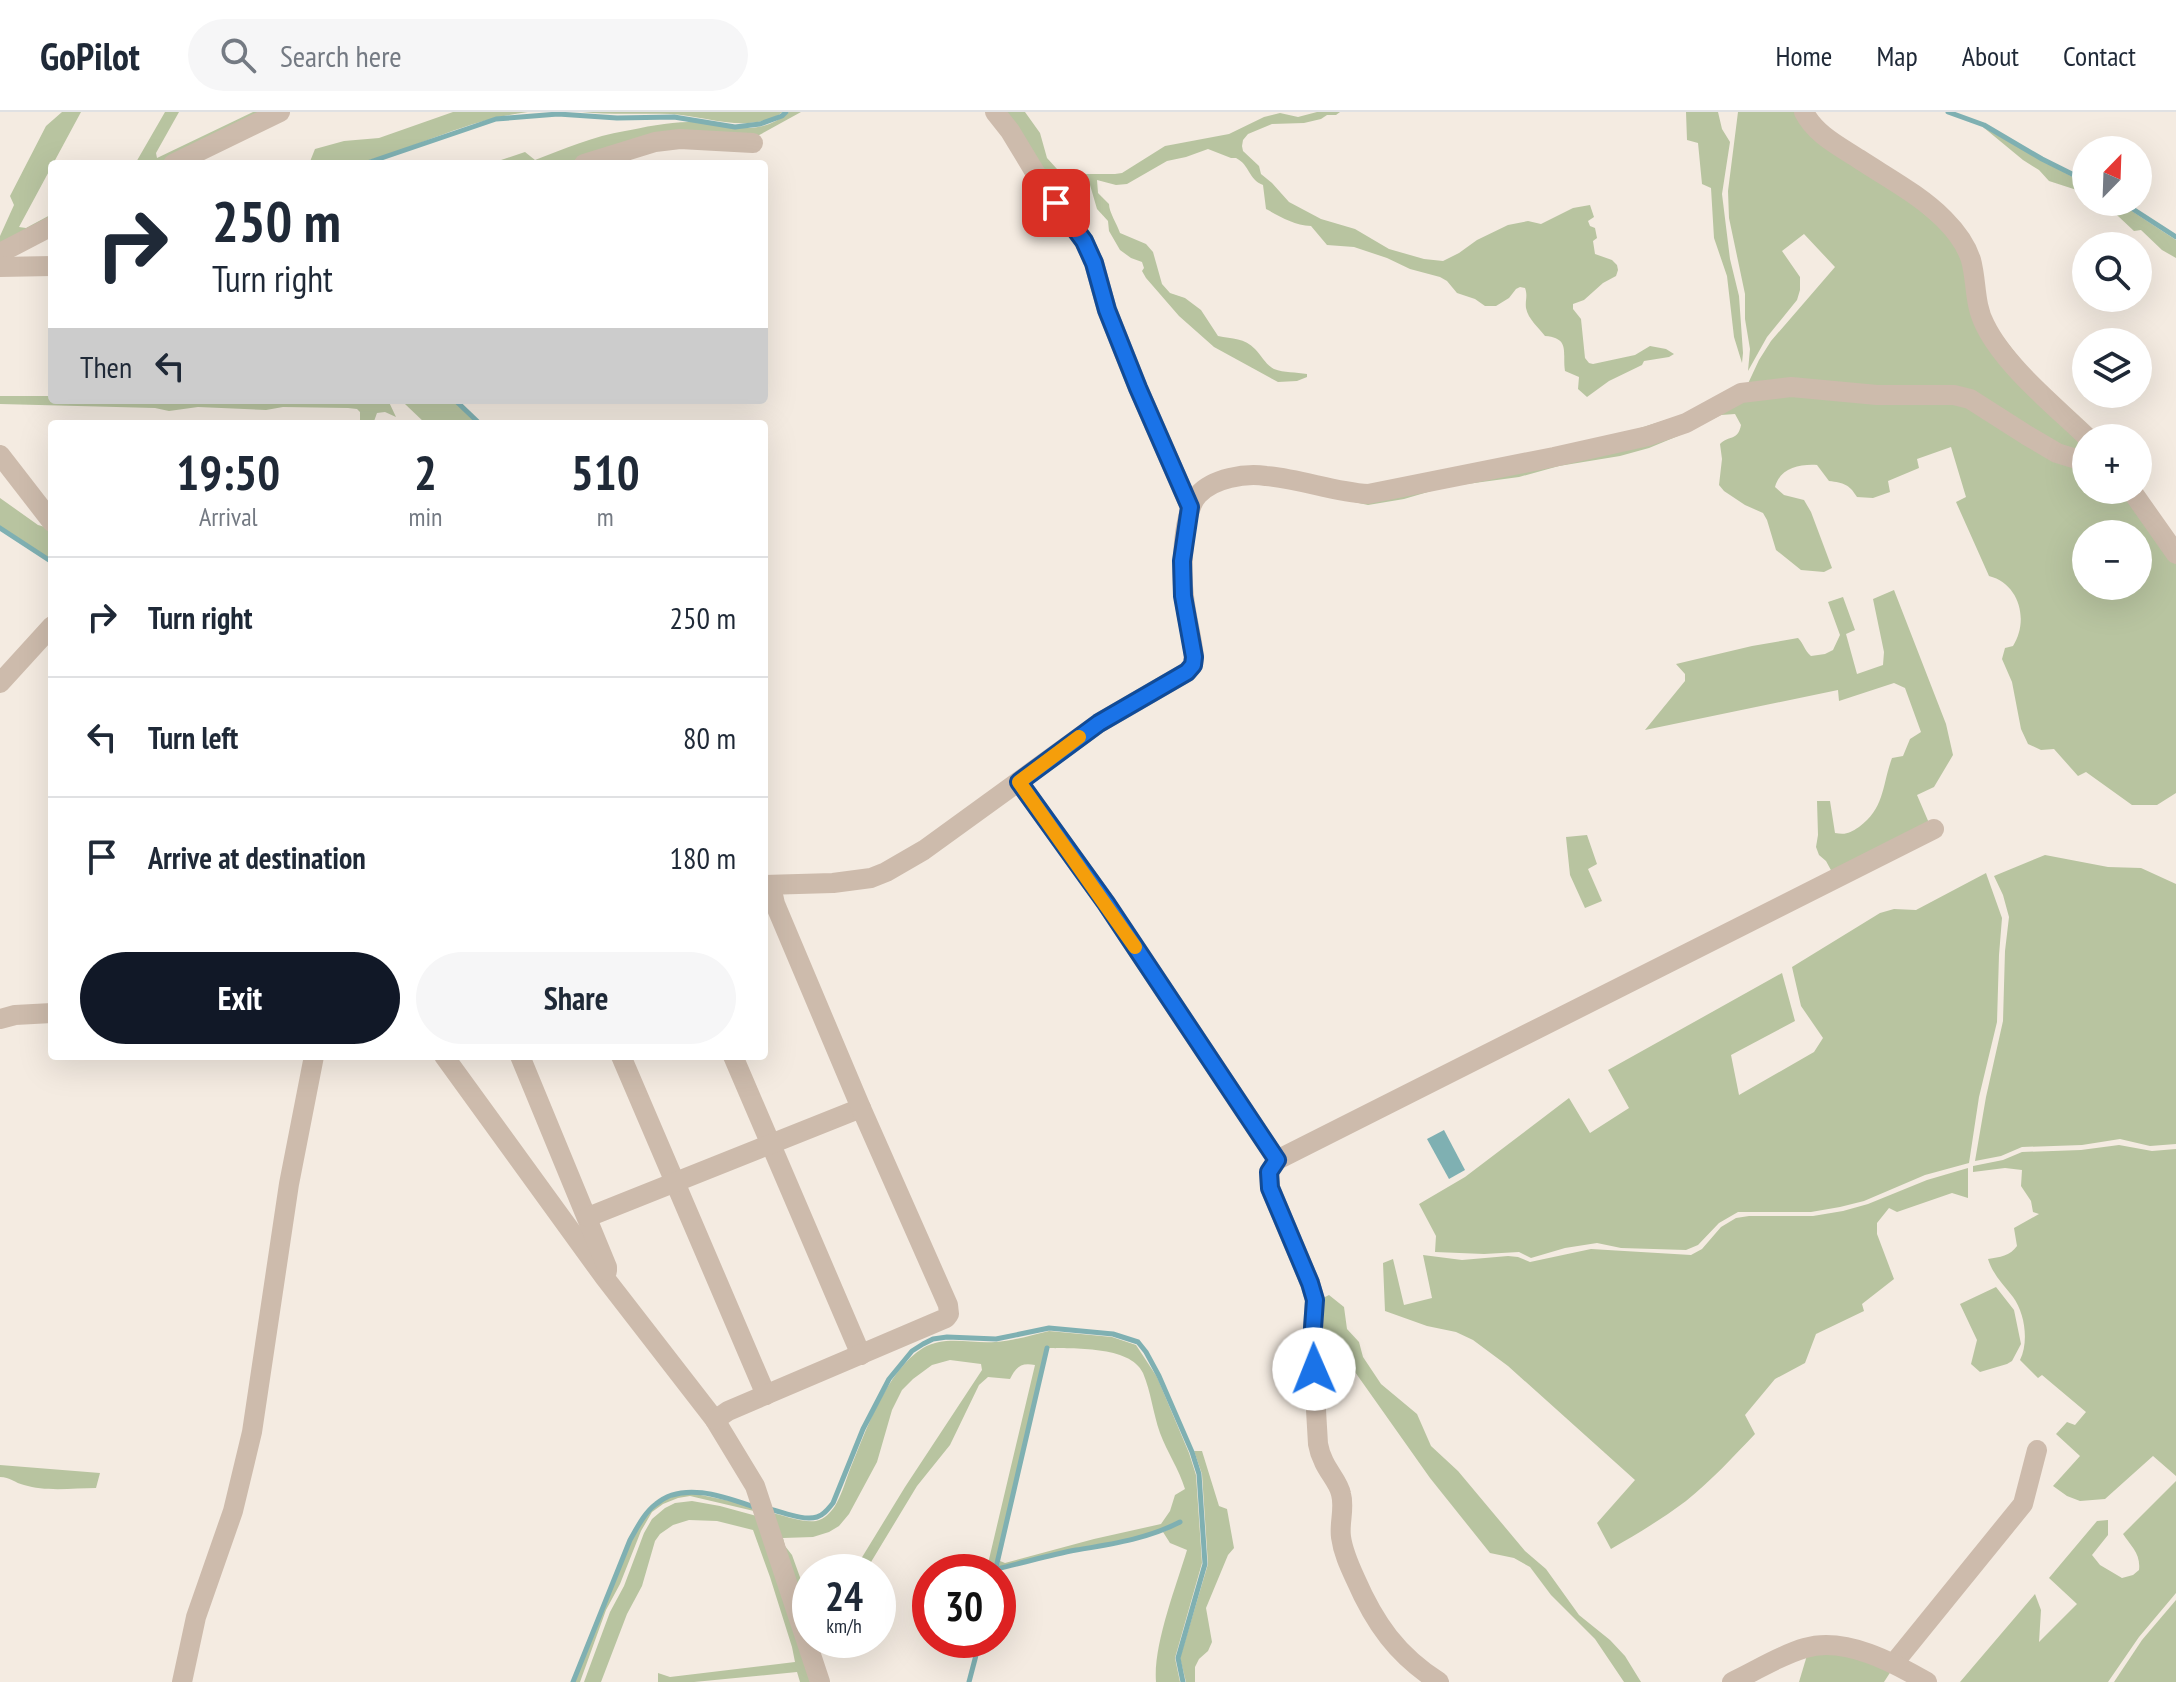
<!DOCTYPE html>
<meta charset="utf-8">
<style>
body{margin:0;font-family:"PT Sans Narrow",sans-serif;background:#f6f6f7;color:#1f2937;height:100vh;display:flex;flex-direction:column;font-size:30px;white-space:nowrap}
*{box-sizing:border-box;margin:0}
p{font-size:26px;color:#747a83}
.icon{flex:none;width:44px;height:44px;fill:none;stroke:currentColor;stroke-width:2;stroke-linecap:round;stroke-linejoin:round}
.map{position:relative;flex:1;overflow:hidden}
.drawer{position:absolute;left:48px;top:308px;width:720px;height:640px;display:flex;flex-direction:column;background:#fff;border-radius:8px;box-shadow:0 8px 32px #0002}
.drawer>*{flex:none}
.banner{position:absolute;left:48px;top:48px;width:720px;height:244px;border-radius:8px;box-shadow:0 8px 32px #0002;background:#fff;color:#1f2937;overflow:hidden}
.needle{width:52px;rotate:23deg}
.buttons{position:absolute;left:2072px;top:24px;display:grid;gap:16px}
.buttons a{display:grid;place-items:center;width:80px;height:80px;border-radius:50%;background:#fff;box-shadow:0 8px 32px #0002;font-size:40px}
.speed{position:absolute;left:792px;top:1442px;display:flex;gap:16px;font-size:40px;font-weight:700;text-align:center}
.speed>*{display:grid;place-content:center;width:104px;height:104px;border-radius:50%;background:#fff;box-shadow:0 8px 32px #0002;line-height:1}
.speed small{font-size:20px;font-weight:400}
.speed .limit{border:12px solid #d22;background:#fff;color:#111}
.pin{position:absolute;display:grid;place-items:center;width:68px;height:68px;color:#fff;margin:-34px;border-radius:16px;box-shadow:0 4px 12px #0006}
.me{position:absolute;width:88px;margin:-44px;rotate:359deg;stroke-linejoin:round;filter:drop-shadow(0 0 6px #0008)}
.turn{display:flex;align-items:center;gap:28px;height:168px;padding:0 32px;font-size:36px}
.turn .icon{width:104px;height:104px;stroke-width:2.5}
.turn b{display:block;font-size:56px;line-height:68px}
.then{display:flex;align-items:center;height:76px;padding:0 32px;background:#0003;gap:16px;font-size:30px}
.eta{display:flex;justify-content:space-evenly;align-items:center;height:136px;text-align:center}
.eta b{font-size:48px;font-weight:700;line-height:56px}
.primary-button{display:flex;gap:16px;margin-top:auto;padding:16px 32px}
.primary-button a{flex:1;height:92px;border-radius:48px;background:#111827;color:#fff;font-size:32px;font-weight:700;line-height:92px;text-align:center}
.primary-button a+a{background:#f6f6f7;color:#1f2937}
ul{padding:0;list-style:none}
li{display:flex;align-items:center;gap:24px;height:120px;padding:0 32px;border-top:2px solid #e0e1e3}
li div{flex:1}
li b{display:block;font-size:30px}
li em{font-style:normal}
header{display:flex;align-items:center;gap:48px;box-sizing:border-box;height:112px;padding:0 40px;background:#fff;border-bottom:2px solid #e0e1e3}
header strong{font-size:38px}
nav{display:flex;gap:44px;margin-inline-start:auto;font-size:28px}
.search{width:560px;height:72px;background:#f6f6f7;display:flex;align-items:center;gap:20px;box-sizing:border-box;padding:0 28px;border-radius:44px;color:#747a83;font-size:30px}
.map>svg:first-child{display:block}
</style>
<header>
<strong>GoPilot</strong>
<div class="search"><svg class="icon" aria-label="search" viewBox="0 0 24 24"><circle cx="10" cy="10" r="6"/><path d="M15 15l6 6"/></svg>Search here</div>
<nav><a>Home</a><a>Map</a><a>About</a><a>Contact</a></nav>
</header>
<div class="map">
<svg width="2176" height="1570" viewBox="0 0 2176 1570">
<rect width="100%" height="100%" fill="#f4ebe1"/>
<g fill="#b8c4a0" fill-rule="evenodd">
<path d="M 62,0 L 81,0 L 19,115 L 26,116 L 52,102 L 52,111 L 0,138 L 0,124 L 14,93 L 10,84 L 46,14 Z"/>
<path d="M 165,0 L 179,0 L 156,41 L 157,46 L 253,0 L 273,0 L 168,52 L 135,52 Z"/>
<path d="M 453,0 L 528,0 C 468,7 417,36 359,51 C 344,55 325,52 309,52 L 315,37 L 344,29 L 379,26 Z"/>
<path d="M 582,0 L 783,0 C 751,23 706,4 671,2 C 641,1 612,3 582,0 Z"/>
<path d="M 789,0 L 801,0 L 752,27 L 617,34 L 566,52 L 522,52 L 521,50 L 515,52 L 489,52 L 525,40 L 535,48 C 564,37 594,24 625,19 C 644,15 673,9 693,10 C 728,12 757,27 789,0 Z"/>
<path d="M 1000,0 L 1025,0 L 1040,21 L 1047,46 L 1057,57 L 1086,62 L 1115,62 L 1122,61 L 1165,34 L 1229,22 L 1264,5 L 1280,1 L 1298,5 L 1317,0 L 1340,0 L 1336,3 L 1327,3 L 1321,7 L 1304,11 L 1272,12 L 1248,22 L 1243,28 L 1242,34 L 1243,39 L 1259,54 L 1261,62 L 1272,71 L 1289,90 L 1321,107 L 1355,117 L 1389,137 L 1424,147 L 1443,149 L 1459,141 L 1477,128 L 1508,113 L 1528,109 L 1541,112 L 1573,96 L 1590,93 L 1594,105 L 1588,109 L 1590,114 L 1595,116 L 1597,126 L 1593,129 L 1595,142 L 1612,148 L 1617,153 L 1618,158 L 1616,164 L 1603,171 L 1584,188 L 1573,192 L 1573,197 L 1581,207 L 1585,246 L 1589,251 L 1593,252 L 1635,243 L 1650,234 L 1666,237 L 1674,242 L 1669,245 L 1644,249 L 1642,253 L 1609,269 L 1587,285 L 1578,277 L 1579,265 L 1565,259 C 1562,241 1571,226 1545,224 C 1539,216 1528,207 1526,196 C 1525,188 1528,184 1525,176 L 1520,175 L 1516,177 L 1509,186 L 1496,194 L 1485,194 L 1475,187 L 1457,181 L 1447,169 L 1440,165 L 1410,157 L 1387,146 L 1354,135 L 1327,133 L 1311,114 C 1294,113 1281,105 1266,97 L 1263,73 C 1248,67 1250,53 1236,46 L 1231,46 L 1208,37 L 1186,45 L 1167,49 L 1127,72 L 1116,73 L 1097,68 L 1098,81 L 1109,92 C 1109,100 1117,112 1120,121 L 1146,132 L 1153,140 L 1162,172 L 1170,181 L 1185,186 L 1201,198 L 1218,224 C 1232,227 1245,226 1255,237 C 1262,244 1265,252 1274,257 C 1284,261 1296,260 1307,262 L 1307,265 L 1297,269 L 1278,270 L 1214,235 L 1179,204 L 1146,166 L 1142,159 L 1144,156 L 1142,150 L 1131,146 L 1120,138 L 1109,119 L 1108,109 L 1097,97 L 1090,73 L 1085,69 L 1045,67 Z"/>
<path d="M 1686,0 L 1718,0 L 1722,17 L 1730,30 L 1722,82 L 1730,147 L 1739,184 L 1743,241 L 1742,251 L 1734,225 L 1727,164 L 1714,126 L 1711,76 L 1702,72 L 1698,31 L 1687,28 Z"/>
<path d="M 1738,0 L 1799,0 L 1886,69 L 1957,130 L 1973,187 L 2086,331 L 2086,345 L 2054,336 L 1982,288 L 1745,278 L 1759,248 L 1771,229 L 1835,155 L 1804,122 L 1782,139 L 1800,165 L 1800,178 L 1797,188 L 1767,225 L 1748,259 L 1750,237 L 1745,207 L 1745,182 L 1729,106 L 1728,79 Z"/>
<path d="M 1983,15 L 2041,48 L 2086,72 L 2086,81 L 2049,69 L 2039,58 L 2023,48 Z"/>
<path d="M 2103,90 L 2118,90 L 2176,128 L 2176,146 L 2162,138 L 2141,118 L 2134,119 Z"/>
<path d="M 0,284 L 52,284 L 52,288 L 161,288 L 168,290 L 185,288 L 388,288 L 396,305 L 385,300 L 377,301 L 373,312 L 360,312 L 360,300 L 357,297 L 348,296 L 283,295 L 266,298 L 198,295 L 169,299 L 155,296 L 0,292 Z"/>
<path d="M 1742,284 L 1947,286 L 2086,353 L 2086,378 L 2128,378 L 2176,448 L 2176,681 L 2157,693 L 2132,693 L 2086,660 L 2078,664 L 2054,637 L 2041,638 L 2028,632 L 2021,617 L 2012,570 L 2002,547 L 2005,536 L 2013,534 C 2029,509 2020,472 1989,464 L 1956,390 L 1966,385 L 1951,335 L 1917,347 L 1919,356 L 1888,369 L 1890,380 L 1873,386 L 1857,385 C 1849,372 1844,371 1829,369 L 1817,353 C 1799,352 1780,356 1775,375 L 1784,383 L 1804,388 L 1811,400 L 1832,456 L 1824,460 L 1801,458 L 1776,438 L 1767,408 L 1763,401 L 1745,393 L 1724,379 L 1719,373 L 1722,347 L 1720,332 C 1729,323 1738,329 1741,313 L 1735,302 L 1721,303 L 1678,324 L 1649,336 L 1620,344 L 1559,354 L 1519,365 L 1445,375 L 1404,387 L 1368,393 L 1354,390 L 1513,356 ZM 2086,422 L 2138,422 L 2138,474 L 2086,474 Z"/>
<path d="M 408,288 L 453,288 L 478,312 L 426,312 L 405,292 Z"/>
<path d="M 0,386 L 38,413 L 52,417 L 52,448 L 0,414 Z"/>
<path d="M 1894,478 L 1946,612 L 1953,643 L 1934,675 L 1917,683 L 1929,711 L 1832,760 L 1826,749 L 1819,743 L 1816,735 L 1818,723 L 1817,689 L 1830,689 L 1835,721 C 1846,723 1850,721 1859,715 C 1885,696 1882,673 1892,646 L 1903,644 L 1910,627 L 1921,620 L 1905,576 L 1894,571 L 1839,589 L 1838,578 L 1645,618 L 1685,569 L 1685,562 L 1676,552 L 1752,534 L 1798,526 C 1804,532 1804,538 1811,544 L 1825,542 L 1833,538 L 1840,523 L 1828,490 L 1843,485 L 1855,518 L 1846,522 L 1857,562 L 1883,553 L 1884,540 L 1873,487 Z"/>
<path d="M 1587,723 L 1597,752 L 1588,757 L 1602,789 L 1585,796 L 1570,763 L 1566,725 Z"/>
<path d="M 2045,743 L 2108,755 L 2141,756 L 2176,772 L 2176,1032 L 2150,1034 L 2120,1027 L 2082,1033 L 2022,1035 L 2001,1044 L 1975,1049 L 1986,985 L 2003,909 L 2005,839 L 2009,805 L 2003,783 L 1994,764 Z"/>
<path d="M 1986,761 L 2002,806 L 1999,843 L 1997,910 L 1979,985 L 1969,1051 L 1925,1063 L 1864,1089 L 1840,1095 L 1811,1100 L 1738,1100 L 1719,1111 L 1698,1133 L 1686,1138 L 1621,1136 L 1597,1131 L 1565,1136 L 1531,1146 L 1519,1140 L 1484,1142 L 1435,1140 L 1436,1124 L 1419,1092 L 1465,1065 L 1569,986 L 1590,1021 L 1629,996 L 1608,958 L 1782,861 L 1795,909 L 1731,943 L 1739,983 L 1814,940 L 1823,926 L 1801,894 L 1792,855 L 1880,801 L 1894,797 L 1916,798 Z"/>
<path d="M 2119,1033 L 2152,1039 L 2176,1037 L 2176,1364 L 2153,1344 L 2105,1387 L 2080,1389 L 2067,1384 L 2053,1374 L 2080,1344 L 2056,1322 L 2067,1310 L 2075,1313 L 2086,1300 L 2042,1263 L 2038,1266 L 2020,1248 C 2029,1230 2025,1201 2013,1185 C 2003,1172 1993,1163 1988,1147 C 2000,1145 2010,1144 2017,1134 L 2014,1116 L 2039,1102 L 2033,1100 L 2031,1089 L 2021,1074 L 2022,1058 L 2005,1056 L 1973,1060 L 1973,1054 L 2003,1048 L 2022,1040 L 2081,1038 Z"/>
<path d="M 1968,1056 L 1968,1086 L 1952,1081 L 1897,1100 L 1889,1096 L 1877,1111 L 1877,1122 L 1894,1167 L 1862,1192 L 1864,1199 L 1816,1222 L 1805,1251 L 1775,1267 L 1745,1303 L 1755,1322 C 1733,1345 1711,1369 1686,1389 C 1662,1407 1637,1422 1611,1437 L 1597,1411 L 1635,1368 L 1508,1254 L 1473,1228 L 1456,1220 L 1427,1214 L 1385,1199 L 1383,1151 L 1393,1147 L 1404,1193 L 1432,1186 L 1423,1143 L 1462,1148 L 1508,1144 L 1518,1145 L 1530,1150 L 1591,1137 L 1691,1143 L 1702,1137 L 1721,1115 L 1736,1106 L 1749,1104 L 1813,1104 L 1843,1099 L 1868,1092 L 1927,1068 Z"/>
<path d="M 1996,1175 L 2014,1198 L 2021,1232 L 2012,1249 L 2007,1252 L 1980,1260 L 1971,1252 L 1977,1228 L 1960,1192 Z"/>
<path d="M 1329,1183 L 1344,1195 L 1347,1217 L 1359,1230 L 1363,1245 L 1381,1272 L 1417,1302 L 1431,1334 L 1458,1359 L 1525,1439 L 1546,1457 L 1579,1503 L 1610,1528 L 1625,1544 L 1641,1570 L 1624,1570 L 1595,1527 L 1551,1483 L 1530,1455 L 1514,1446 L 1490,1441 L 1430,1366 L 1343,1243 L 1317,1225 L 1317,1189 Z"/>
<path d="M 1049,1219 L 1112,1225 L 1136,1233 L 1157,1265 L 1189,1341 L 1196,1363 L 1202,1451 L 1175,1546 L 1180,1570 L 1156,1570 C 1153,1533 1176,1475 1187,1438 L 1170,1431 L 1163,1420 L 1181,1411 L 1180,1409 L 1162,1419 L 1105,1434 L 1075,1438 L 998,1456 L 1000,1449 L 1005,1451 L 1094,1427 L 1161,1412 L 1170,1399 L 1175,1383 L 1185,1377 C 1179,1357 1167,1340 1160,1321 C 1153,1301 1151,1280 1143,1261 C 1130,1233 1072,1237 1046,1236 L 994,1460 L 986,1460 L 1035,1253 C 1021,1250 1016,1255 1010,1267 L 988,1265 L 979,1273 L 950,1333 L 917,1374 L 865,1460 L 853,1460 L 905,1375 L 982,1258 L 981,1252 L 950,1248 L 932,1253 L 913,1267 L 902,1278 L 892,1298 L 877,1350 L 849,1402 L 839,1414 L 829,1420 L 813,1425 L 783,1426 L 785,1434 L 792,1443 L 810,1493 L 810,1528 L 768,1400 C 783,1403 802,1411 816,1409 C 825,1407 831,1400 835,1394 C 841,1384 845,1371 849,1360 C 865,1321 886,1259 923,1236 C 945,1223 972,1232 995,1230 C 1013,1229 1032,1223 1049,1219 Z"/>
<path d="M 1194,1339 L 1202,1339 L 1219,1394 L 1227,1397 L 1234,1436 L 1228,1443 L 1206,1496 L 1212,1530 L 1208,1539 L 1199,1547 L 1195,1555 L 1195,1570 L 1186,1570 L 1180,1546 L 1208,1452 L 1202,1362 Z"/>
<path d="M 0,1353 L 100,1361 L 96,1376 C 74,1376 46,1380 24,1373 C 15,1371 10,1365 0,1365 Z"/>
<path d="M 2176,1369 L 2176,1481 L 2139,1525 L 2108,1570 L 1960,1570 L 2035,1482 L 2041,1498 L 2039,1530 L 2077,1492 L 2049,1466 L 2097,1409 L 2108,1408 L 2108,1423 L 2092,1443 L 2100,1453 L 2122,1466 L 2133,1463 L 2139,1458 C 2141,1442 2131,1434 2123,1422 Z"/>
<path d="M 696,1382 L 735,1390 L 757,1398 L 754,1399 L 690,1384 L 678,1386 L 663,1392 L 652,1400 L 641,1419 L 620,1472 L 606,1498 L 580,1570 L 575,1570 C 589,1533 603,1496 618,1459 C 628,1437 637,1411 655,1394 C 667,1384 682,1382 696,1382 Z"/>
<path d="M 692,1389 L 720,1394 L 764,1406 L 816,1570 L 800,1570 L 797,1560 L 694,1570 L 658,1570 L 658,1561 L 670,1565 L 795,1550 L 792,1535 L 770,1465 L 753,1418 L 717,1409 L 689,1408 L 673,1413 L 660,1422 L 655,1429 L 642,1474 L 627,1502 L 601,1570 L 584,1570 L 610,1500 L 624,1474 L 644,1421 L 652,1407 L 665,1396 L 675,1391 Z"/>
<path d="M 2176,1488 L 2176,1570 L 2114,1570 L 2142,1528 Z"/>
<path d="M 1824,1536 L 1893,1556 L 1884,1570 L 1799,1570 L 1808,1540 Z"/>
</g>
<path fill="#7fb0b2" d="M 1444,1018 L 1465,1058 L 1449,1067 L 1427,1027 Z"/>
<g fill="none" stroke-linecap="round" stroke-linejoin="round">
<g stroke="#7fb0b2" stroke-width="5">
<path d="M 1948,0 L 1984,13 L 2042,47 L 2086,69"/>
<path d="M 364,52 L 496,7 L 558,2 L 617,6 L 674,5 L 735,15 L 760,12 L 782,4 L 786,0"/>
<path d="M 2122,90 L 2176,125"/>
<path d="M 455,288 L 480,312"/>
<path d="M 0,416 L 52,450"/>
<path d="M 769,1397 C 783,1400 803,1409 817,1405 C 824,1403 828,1397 833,1391 L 863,1317 L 889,1267 L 912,1239 L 923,1232 L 933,1227 L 947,1225 L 996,1227 L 1049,1216 L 1113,1222 L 1138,1230 L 1146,1240 L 1159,1264 L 1192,1340 L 1199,1362 L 1205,1452 L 1178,1546 L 1183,1570"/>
<path d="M 996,1457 C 1023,1451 1049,1443 1076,1438 C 1112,1432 1147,1427 1180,1410"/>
<path d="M 995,1460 L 1047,1236"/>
<path d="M 573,1570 L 630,1428 C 637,1416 644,1401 656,1392 C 683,1369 725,1385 754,1395"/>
<path d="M 969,1570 L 980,1528"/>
</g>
<g stroke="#cdbbac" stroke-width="20">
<path d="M 995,0 L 1010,19 L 1042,72 L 1084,129 L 1094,151 L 1107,198 L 1138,276 L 1190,395"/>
<path d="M 1804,0 C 1815,22 1839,34 1859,47 C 1888,66 1920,83 1944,107 C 1956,119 1966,132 1971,148 C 1977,170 1974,192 1985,213 C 2005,254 2055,294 2088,326"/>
<path d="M 173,52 L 280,0"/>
<path d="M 584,52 L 655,30 L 680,27 L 753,31"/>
<path d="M 0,141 L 52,114"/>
<path d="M 0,155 L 52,154"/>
<path d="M 0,343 L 52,410"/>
<path d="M 2131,378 L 2176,442"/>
<path d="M 0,571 L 52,514"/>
<path d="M 1019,670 L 1106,791 L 1277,1048 L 1934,717"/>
<path d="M 764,773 L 833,771 L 871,766 L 886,760 L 924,738 L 1099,611 L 1187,560 L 1193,553 L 1194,545 C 1192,524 1186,505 1184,484 C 1181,462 1182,400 1198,383 C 1213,366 1245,361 1266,364 C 1301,367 1334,380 1368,382 L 1554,345 L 1648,324 L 1686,311 L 1741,281 L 1791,275 L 1877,283 L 1954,283 L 1970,287 L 2028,324 L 2057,341 L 2086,350"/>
<path d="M 0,907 L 15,903 L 52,901"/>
<path d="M 444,944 L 605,1166 L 715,1308 L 755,1374 L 820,1570"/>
<path d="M 520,944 L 607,1155 L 607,1159"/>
<path d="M 621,944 L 766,1283"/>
<path d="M 733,944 L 861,1243"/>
<path d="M 1277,1048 L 1269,1060 L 1270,1076 L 1310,1171 L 1315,1188 L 1312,1230 L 1318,1332 C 1319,1338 1321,1344 1324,1350 C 1329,1361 1339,1371 1341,1382 C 1345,1396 1339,1411 1341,1425 C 1343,1440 1349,1453 1355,1466 C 1375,1512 1397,1543 1439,1570"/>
<path d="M 588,1105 L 861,996"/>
<path d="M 715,1308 L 728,1299 L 946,1206 L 949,1202 L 948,1193 L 861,996 L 775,792 L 773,783 L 773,773"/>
<path d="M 1894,1551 L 2023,1392 L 2037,1338"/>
<path d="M 182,1570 L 196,1505 L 233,1399 L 252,1320 L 289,1072 L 314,944"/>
<path d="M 1732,1570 C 1756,1559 1780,1543 1805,1536 C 1845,1524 1894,1551 1927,1570"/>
</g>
</g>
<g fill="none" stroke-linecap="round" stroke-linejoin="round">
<defs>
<path id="route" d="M 1056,91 L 1084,129 L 1094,151 L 1107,198 L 1138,276 L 1190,395 L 1182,449 L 1183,484 L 1194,545 L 1193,553 L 1187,560 L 1099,611 L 1019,670 L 1106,791 L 1277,1048 L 1269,1060 L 1270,1076 L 1310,1171 L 1315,1188 L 1312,1230 L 1314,1257"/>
</defs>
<use href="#route" stroke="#114b97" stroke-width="20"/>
<use href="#route" stroke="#1a73e8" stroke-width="14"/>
<path stroke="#f59e0b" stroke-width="14" d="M 1079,625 L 1019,670 L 1135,835"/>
</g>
</svg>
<div class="buttons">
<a><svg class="needle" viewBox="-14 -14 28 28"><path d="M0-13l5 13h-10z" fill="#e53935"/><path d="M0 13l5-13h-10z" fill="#747a83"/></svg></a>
<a><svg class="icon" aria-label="search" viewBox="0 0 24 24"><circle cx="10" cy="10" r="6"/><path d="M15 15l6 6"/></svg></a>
<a><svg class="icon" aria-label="layers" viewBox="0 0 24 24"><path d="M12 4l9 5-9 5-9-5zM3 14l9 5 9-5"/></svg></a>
<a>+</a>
<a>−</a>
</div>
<div class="speed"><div>24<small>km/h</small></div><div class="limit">30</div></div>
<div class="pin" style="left:1056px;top:91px;background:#d93025"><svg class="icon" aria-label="arrive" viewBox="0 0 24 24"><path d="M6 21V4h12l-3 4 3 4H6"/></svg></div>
<svg class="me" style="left:1314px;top:1257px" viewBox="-20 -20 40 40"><circle r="19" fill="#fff"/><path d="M0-13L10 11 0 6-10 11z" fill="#1a73e8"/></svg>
<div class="banner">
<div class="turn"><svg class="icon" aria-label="right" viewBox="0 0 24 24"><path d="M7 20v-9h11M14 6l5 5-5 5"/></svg><div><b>250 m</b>Turn right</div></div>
<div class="then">Then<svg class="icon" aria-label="left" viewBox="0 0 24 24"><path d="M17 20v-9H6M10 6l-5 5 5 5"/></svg></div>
</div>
<section class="drawer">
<div class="eta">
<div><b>19:50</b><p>Arrival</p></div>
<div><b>2</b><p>min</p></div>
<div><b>510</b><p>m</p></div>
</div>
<ul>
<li><svg class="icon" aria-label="right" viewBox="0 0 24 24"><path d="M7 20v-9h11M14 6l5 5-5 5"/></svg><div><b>Turn right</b></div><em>250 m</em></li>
<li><svg class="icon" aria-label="left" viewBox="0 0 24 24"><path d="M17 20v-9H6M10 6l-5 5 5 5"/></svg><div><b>Turn left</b></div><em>80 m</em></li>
<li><svg class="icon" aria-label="arrive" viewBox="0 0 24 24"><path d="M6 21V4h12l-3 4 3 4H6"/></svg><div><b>Arrive at destination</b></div><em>180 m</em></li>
</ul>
<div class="primary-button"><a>Exit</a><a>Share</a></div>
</section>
</div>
